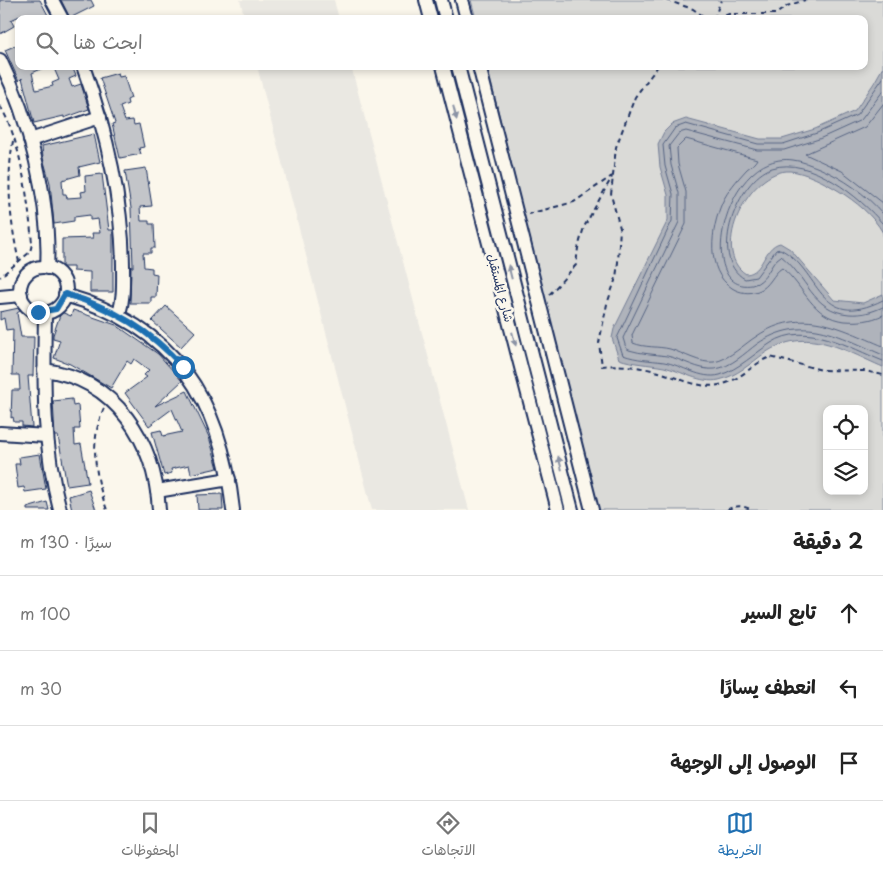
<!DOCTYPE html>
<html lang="ar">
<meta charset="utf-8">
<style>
:root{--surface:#fff;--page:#f6f6f6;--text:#222;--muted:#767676;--line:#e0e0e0;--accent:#1f6fb2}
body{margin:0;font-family:"Playpen Sans","Playpen Sans Arabic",sans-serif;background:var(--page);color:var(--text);direction:rtl}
.controls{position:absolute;right:15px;bottom:15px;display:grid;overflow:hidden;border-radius:10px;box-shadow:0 2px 8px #0003}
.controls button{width:45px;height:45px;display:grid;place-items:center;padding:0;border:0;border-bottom:1px solid var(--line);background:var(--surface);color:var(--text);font:25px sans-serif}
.stop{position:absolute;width:15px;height:15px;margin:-11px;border:4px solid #1f6fb2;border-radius:50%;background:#fff}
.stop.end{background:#1f6fb2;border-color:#fff;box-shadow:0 1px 5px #0008}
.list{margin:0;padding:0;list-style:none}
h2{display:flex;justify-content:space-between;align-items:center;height:65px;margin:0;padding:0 20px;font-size:21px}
h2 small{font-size:16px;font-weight:400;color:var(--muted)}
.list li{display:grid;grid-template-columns:32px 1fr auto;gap:15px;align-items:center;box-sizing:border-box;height:75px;padding:0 20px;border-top:1px solid var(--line)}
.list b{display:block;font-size:19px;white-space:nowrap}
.list em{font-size:16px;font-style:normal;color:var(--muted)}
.icon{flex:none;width:28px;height:28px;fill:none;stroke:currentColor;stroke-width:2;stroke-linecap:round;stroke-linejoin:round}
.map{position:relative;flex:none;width:883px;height:510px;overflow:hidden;direction:ltr}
.search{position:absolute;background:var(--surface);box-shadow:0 2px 8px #0003;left:15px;right:15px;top:15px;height:55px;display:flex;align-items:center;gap:12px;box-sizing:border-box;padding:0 18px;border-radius:10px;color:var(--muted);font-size:19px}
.sheet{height:290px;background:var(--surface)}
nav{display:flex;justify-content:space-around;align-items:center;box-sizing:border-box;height:70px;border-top:1px solid var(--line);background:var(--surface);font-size:14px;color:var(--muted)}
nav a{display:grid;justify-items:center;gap:2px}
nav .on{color:var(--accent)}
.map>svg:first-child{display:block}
.built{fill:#eae8e2}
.green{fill:#dadad7;stroke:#7a849a;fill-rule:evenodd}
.water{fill:#afb3bb;stroke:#747e96}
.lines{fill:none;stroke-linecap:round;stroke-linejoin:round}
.shore{stroke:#566483;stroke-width:1}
.building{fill:#c3c5c9;stroke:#1b2f5e}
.minor-casing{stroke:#1b2f5e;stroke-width:16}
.path{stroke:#1b2f5e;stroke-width:2;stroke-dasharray:5 4;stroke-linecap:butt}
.minor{stroke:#fbf7ec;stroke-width:12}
.oneway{fill:#8b93a5}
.route{stroke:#1f6fb2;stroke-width:6}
.labels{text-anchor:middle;stroke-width:5;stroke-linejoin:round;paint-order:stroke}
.street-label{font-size:12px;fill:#1b2f5e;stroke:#fbf7ec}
</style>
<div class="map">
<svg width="883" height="510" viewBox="0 0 883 510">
<rect width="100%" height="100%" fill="#fbf7ec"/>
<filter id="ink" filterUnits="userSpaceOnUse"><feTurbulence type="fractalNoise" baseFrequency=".02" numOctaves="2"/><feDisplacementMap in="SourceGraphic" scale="10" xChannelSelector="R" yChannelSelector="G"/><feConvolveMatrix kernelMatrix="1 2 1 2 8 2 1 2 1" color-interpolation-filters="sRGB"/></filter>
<g filter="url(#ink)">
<g class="built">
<polygon points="240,0 334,0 339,19 245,19"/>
<polygon points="257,66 351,66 469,510 372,510"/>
</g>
<path class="green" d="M471 0H883V510H597L487 66H864V19H476ZM827 409H864V491H827Z"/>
<path class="water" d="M883 67V233C874 216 855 201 839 191 826 183 805 172 790 171 749 169 709 251 746 274 764 273 763 247 780 243L790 249 834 300 863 303 883 294V367C843 350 807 325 765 353 751 363 737 376 719 380 701 384 681 371 664 367 648 364 634 364 619 359L612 338 614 329 668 220V195L660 167 658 144 664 132 672 124 686 119 760 139H782L815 129 855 111 874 83Z"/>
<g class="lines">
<g class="shore">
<path d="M883 78 857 115 817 133 783 144H758L686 124 675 128 663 145 665 166 673 194 672 221 617 338 623 355C637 360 650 360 664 362 682 365 701 380 720 375 739 369 755 353 771 343 806 320 850 348 883 361"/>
<path d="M883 91 861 120 819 139 784 150H757L686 131 679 133 669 146 671 165 679 193V222L623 338 626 348 629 350C642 354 654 354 667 356 682 359 699 371 715 369 731 367 745 353 757 344 803 313 839 336 883 355"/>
<polyline points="883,104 865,127 805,154 842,171 883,203"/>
<path d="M883 214C866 194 843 178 819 168 811 165 802 161 793 160 724 150 694 294 752 285 768 282 769 263 781 256 807 276 812 311 849 314 862 315 872 312 883 307"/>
<path d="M883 224C860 197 810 156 772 168 738 179 707 258 745 279L756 277 776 250 780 249C821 269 817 333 883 300"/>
<path d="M883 315C870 321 859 322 845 321 812 318 805 287 782 268 773 273 770 287 758 291 749 294 740 293 732 288 705 270 711 229 722 203 728 190 737 180 747 169 751 166 755 163 757 159L686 139 677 148 678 164 686 192V224L632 335 633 343C645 348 658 346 670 349 683 353 701 364 714 362 730 359 744 344 757 336 802 306 840 328 883 346"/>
</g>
</g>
<g class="building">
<polygon points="0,0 40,0 50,19 26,19 24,14 11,20 14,26 0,34"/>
<polygon points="61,0 91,0 94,6 70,18"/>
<polygon points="19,44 19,66 48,66 32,73 36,90 53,86 52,83 59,80 53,66 72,66 76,76 69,79 72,87 81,84 89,109 64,118 64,116 34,123 22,78 19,81 5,50"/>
<polygon points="118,73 119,77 124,76 131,98 127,100 128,104 120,107 125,121 133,120 134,125 139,124 144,147 139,148 141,154 120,158 112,124 115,123 100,78"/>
<polygon points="94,134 100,162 79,167 80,175 62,180 63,194 66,194 67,198 82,197 81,192 86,191 85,176 102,174 109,230 113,230 113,292 90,292 90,272 73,271 73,267 62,267 62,239 93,238 92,233 100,233 98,219 90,220 90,215 74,217 74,221 54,224 50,183 43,158 42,146"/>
<polygon points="146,168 152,206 140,207 141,221 149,221 149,224 154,224 155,248 151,248 151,253 143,253 144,267 152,268 152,273 157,274 156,297 151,297 151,303 130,303 131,267 133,267 131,208 125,171"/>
<polygon points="166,306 195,332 181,347 152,321"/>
<polygon points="19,308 20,311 17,313 21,337 34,337 33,376 28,376 32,427 22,426 22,422 14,422 13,417 11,418 12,390 20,390 19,375 12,375 13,329 6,330 4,318 0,320 0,312"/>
<polygon points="73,310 116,325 158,354 182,381 155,406 187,391 209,437 218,468 191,474 189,465 171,469 172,473 164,475 152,432 161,430 163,436 182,432 172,409 149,426 125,393 147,377 144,375 149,370 134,359 131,364 127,361 111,388 70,364 54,358 60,340 53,338 53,335 61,312 71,316"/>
<polygon points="72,399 73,406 78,405 80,429 74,429 75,445 81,444 88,483 67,486 58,436 55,436 53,401"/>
<polygon points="40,454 46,489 25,492 24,487 18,488 15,464 20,464 19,457"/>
<polygon points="89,490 96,510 72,510 69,496"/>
<polygon points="222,494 223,510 198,510 197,495"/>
<polygon points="47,502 49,510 27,510 27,508"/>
</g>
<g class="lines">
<defs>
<g id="minor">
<polyline points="52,0 62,19"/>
<polyline points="426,0 431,19"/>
<polyline points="441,0 446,19"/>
<polyline points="462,0 467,19"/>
<path d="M0 60C29 118 51 202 47 268"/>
<path d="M83 66C106 130 122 197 123 265 123 282 124 298 119 314"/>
<polyline points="443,66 558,510"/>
<polyline points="458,66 572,510"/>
<polyline points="479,66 592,510"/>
<polyline points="30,140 100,117"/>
<circle cx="43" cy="290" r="23"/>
<path d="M65 295C175 326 221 399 233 510"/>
<polyline points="0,297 21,295"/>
<path d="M45 313C44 383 42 441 60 510"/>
<path d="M44 370C116 379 155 442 159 510"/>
<polyline points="0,433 46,436"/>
<polyline points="157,491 229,479"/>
</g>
</defs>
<use href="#minor" class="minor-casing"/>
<g class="path">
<polyline points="666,0 693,9 707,19"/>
<polyline points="714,19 721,0"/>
<polyline points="717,19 729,14 776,14 787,6 805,0"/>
<path d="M658 66 635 97 616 147 611 195 620 228 618 262 616 278 607 304 599 343 602 366C620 364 642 367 659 372 679 378 699 389 719 385 740 381 752 364 770 357L822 370 865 371 883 375"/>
<path d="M0 106C21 139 29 205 32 244L30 252 0 277"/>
<path d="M13 141C6 181 10 222 19 262"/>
<polyline points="528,214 574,202 612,176"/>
<polyline points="549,295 576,265 578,248 584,227 612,177"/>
<path d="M104 408C89 441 95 477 107 510"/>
<path d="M727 510C735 505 743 505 752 510"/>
</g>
<use href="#minor" class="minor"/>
</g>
<defs><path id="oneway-solid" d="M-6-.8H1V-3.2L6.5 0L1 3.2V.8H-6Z" transform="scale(1.25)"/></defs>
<g class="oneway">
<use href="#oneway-solid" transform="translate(455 113) rotate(76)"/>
<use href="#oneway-solid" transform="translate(510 272) rotate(-104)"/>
<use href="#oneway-solid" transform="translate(514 339) rotate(75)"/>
<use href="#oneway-solid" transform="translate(560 463) rotate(-105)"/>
</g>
</g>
<g class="lines" filter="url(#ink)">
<path class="route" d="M38 312 56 309 65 294C113 308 150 330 183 367"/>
</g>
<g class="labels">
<g class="street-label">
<text transform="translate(500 288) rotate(75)" y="4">شارع المُستقبل</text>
</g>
</g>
</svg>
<div class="controls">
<button><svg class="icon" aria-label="locate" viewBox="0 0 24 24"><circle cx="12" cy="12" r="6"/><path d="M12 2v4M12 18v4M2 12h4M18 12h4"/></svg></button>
<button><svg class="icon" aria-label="layers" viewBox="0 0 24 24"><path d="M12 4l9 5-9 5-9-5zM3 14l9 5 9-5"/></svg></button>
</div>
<div class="stop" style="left:183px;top:367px"></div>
<div class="stop end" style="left:38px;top:312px"></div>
<div class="search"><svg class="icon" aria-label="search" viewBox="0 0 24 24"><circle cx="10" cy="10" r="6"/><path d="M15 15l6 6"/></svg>ابحث هنا</div>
</div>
<section class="sheet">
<h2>2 دقيقة<small>سيرًا · 130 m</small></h2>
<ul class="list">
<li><svg class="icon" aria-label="ahead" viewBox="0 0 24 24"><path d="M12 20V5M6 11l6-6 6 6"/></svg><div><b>تابع السير</b></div><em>100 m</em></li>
<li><svg class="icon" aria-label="left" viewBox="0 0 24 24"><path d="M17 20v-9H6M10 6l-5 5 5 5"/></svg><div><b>انعطف يسارًا</b></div><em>30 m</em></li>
<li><svg class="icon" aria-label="arrive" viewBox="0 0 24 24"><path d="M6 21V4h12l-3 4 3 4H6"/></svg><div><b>الوصول إلى الوجهة</b></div></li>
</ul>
</section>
<nav>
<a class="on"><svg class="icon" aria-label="map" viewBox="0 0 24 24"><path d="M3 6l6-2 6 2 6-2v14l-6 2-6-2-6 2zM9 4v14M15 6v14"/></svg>الخريطة</a>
<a><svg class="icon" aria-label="directions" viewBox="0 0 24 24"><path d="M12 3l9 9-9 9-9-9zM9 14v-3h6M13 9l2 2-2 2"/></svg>الاتجاهات</a>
<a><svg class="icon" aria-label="saved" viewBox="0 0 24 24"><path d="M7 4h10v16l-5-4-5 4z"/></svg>المحفوظات</a>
</nav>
